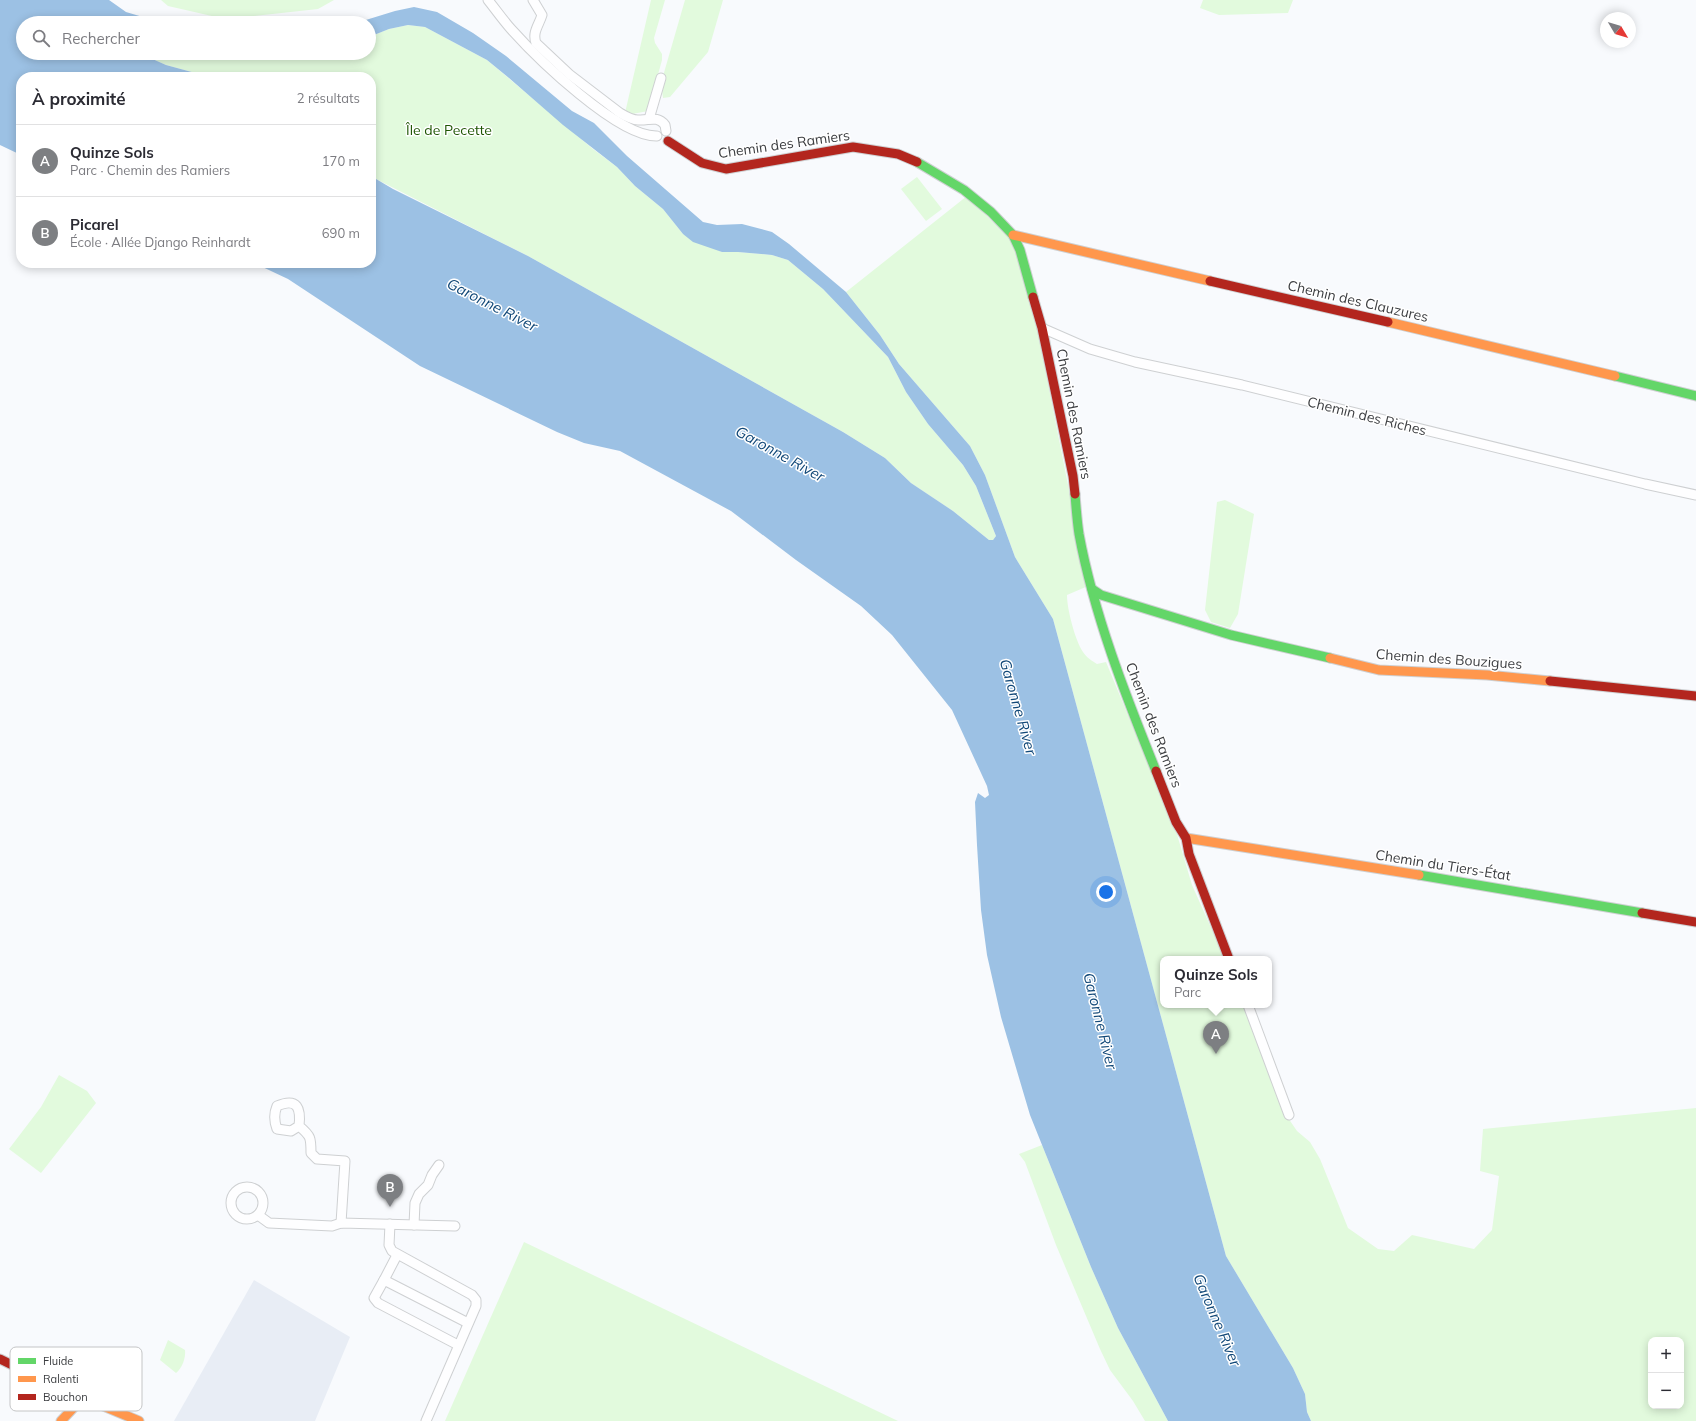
<!DOCTYPE html>
<html lang="fr">
<meta charset="utf-8">
<style>
:root{--surface:#fff;--page:#f2f2f3;--text:#2b2b33;--muted:#7c7c81;--line:#e1e1e2;--accent:#7d7f82}
body{margin:0;font-family:Mulish,sans-serif;background:var(--page);color:var(--text)}
.controls{position:absolute;right:12px;bottom:12px;display:grid;overflow:hidden;border-radius:8px;box-shadow:0 2px 10px #0003}
.controls button{width:36px;height:36px;display:grid;place-items:center;padding:0;border:0;border-bottom:1px solid var(--line);background:var(--surface);color:var(--text);font:20px sans-serif}
.compass{position:absolute;left:1600px;top:12px;width:36px;height:36px;border-radius:50%;background:var(--surface);box-shadow:0 2px 10px #0003;rotate:128deg}
.you{position:absolute;left:1106px;top:892px;width:14px;height:14px;margin:-10px;border:3px solid #fff;border-radius:50%;background:#1a73e8;box-shadow:0 0 0 6px #1a73e833}
.badge{display:grid;place-items:center;width:26px;height:26px;border-radius:50%;background:var(--accent);color:#fff;font-size:13px;font-weight:700}
.pin{position:absolute;translate:-50% -33px;filter:drop-shadow(0 1px 2px #0008)}
.pin::after{content:'';position:absolute;top:21px;width:14px;height:12px;background:inherit;clip-path:polygon(0 0,100% 0,50% 100%)}
.popup{position:absolute;left:1160px;top:956px;width:112px;height:52px;box-sizing:border-box;display:grid;place-content:center;border-radius:8px;background:var(--surface);filter:drop-shadow(0 1px 3px #0005);font-size:13px;white-space:nowrap;color:var(--muted)}
.popup b{font-size:15px;color:var(--text)}
.popup::after{content:'';position:absolute;left:50%;top:100%;margin-left:-8px;border:8px solid transparent;border-top-color:var(--surface)}
.list{margin:0;padding:0;list-style:none}
h2{display:flex;justify-content:space-between;align-items:center;height:52px;margin:0;padding:0 16px;font-size:17px}
h2 small{font-size:13px;font-weight:400;color:var(--muted)}
.list li{display:grid;grid-template-columns:26px 1fr auto;gap:12px;align-items:center;box-sizing:border-box;height:72px;padding:0 16px;border-top:1px solid var(--line)}
.list b{display:block;font-size:15px;white-space:nowrap}
.list p{margin:0;font-size:13px;white-space:nowrap;color:var(--muted)}
.list em{font-size:13px;font-style:normal;color:var(--muted)}
.icon{flex:none;width:22px;height:22px;fill:none;stroke:currentColor;stroke-width:2;stroke-linecap:round;stroke-linejoin:round}
.map{position:relative;flex:none;width:1696px;height:1421px;overflow:hidden}
.search{position:absolute;background:var(--surface);box-shadow:0 2px 10px #0003;left:16px;top:16px;width:360px;height:44px;display:flex;align-items:center;gap:10px;box-sizing:border-box;padding:0 14px;border-radius:22px;color:var(--muted);font-size:15px}
.panel{position:absolute;background:var(--surface);box-shadow:0 2px 10px #0003;left:16px;top:72px;width:360px;height:196px;border-radius:16px}
.map>svg:first-child{display:block}
.built{fill:#e8edf5}
.green{fill:#e2fadd;fill-rule:evenodd}
.water{fill:#9cc1e4}
.lines{fill:none;stroke-linecap:round;stroke-linejoin:round}
.street-casing{stroke:#ced0d2;stroke-width:11}
.fast-casing{stroke:#ced0d2;stroke-width:11}
.slow-casing{stroke:#ced0d2;stroke-width:11}
.jam-casing{stroke:#ced0d2;stroke-width:11}
.street{stroke:#fefeff;stroke-width:9}
.fast{stroke:#63d668;stroke-width:9}
.slow{stroke:#ff974d;stroke-width:9}
.jam{stroke:#b3261e;stroke-width:9}
.labels{text-anchor:middle;stroke-width:3;stroke-linejoin:round;paint-order:stroke}
.park-label{font-size:14px;fill:#1f5603;stroke:#fff}
.street-label{font-size:14px;fill:#3b3d40;stroke:#fff}
.water-label{font-size:15px;font-style:italic;fill:#114878;stroke:#fff}
.key{fill:#fff;stroke:#c4c5c6;stroke-width:1}
.key-label{font-size:11px;fill:#3b3d40}
</style>
<div class="map">
<svg width="1696" height="1421" viewBox="0 0 1696 1421">
<rect width="100%" height="100%" fill="#f8fafd"/>
<polygon class="built" points="254,1280 350,1337 315,1421 174,1421"/>
<g class="green">
<polygon points="161,0 334,0 318,9 225,19 168,6"/>
<polygon points="651,0 665,0 654,38 655,43 662,54 662,60 648,111 627,115 625,113"/>
<polygon points="685,0 723,0 708,52 670,97 663,98 661,83"/>
<polygon points="1203,0 1293,0 1288,13 1219,15 1200,8"/>
<polygon points="408,25 425,27 487,60 593,149 617,167 635,186 663,209 683,234 722,252 738,252 772,255 788,260 823,289 888,357 906,392 928,424 963,465 976,486 996,536 993,540 989,540 953,511 911,483 885,458 843,432 528,256 372,177 371,77 210,77 166,65 139,53 369,53 369,37 389,29"/>
<polygon points="917,177 942,209 926,221 901,189"/>
<path d="M967 196 1009 238 1017 252 1037 328 1088 586 1067 595C1067 609 1075 640 1083 652 1086 657 1092 661 1097 664L1106 662 1176 831 1192 885 1225 959H1163V1005H1244L1284 1112 1297 1131 1310 1142 1320 1159 1348 1228 1378 1249 1394 1251 1412 1235 1474 1249 1492 1230 1499 1176 1480 1171 1483 1129 1696 1108V1421H1311L1307 1412 1305 1394 1293 1368 1226 1256 1053 619 1015 557 985 475 970 446 899 364 880 335 846 292ZM1651 1340H1681V1406H1651Z"/>
<polygon points="1225,500 1254,514 1238,614 1230,628 1211,622 1205,610 1217,502"/>
<polygon points="59,1075 87,1091 96,1103 41,1173 9,1149 41,1107"/>
<polygon points="1042,1145 1091,1267 1118,1328 1168,1421 1145,1421 1133,1401 1110,1370 1100,1349 1056,1245 1025,1162 1019,1154"/>
<polygon points="524,1242 898,1421 445,1421"/>
<path d="M168 1340 185 1350C186 1358 182 1368 176 1373L160 1360Z"/>
</g>
<g class="water">
<polygon points="0,0 109,0 126,12 163,23 23,23 23,53 139,53 166,65 210,77 21,77 21,155 0,145"/>
<polygon points="414,7 437,12 473,33 506,56 572,111 594,123 627,156 703,222 717,225 742,224 772,232 789,244 846,292 880,335 899,364 970,446 985,475 1015,557 1053,619 1226,1256 1293,1368 1305,1394 1307,1412 1311,1421 1168,1421 1118,1328 1091,1267 1030,1115 1001,1017 987,955 981,910 977,845 975,802 978,793 985,798 989,795 987,786 952,710 892,635 861,606 796,560 731,511 620,451 584,443 557,432 420,366 288,279 254,263 371,263 371,176 393,189 528,256 843,432 885,458 911,483 953,511 989,540 993,540 996,536 976,486 963,465 928,424 906,392 888,357 823,289 788,260 772,255 738,252 722,252 693,242 683,234 663,209 635,186 617,167 563,125 509,78 487,60 425,27 408,25 389,29 369,37 369,23 356,23 395,11"/>
</g>
<g class="lines">
<defs>
<g id="street">
<path d="M488 0C496 10 503 20 511 29 537 58 618 137 657 136"/>
<path d="M533 0 542 15C539 25 532 32 536 43L569 74 620 113C625 116 632 120 638 120 649 121 657 115 665 125L666 131"/>
<polyline points="649,119 661,78"/>
<polyline points="1042,328 1090,349 1135,362 1242,385 1645,484 1696,495"/>
<polyline points="1248,1005 1289,1115"/>
<path d="M299 1126C301 1109 298 1097 277 1106 274 1113 274 1121 277 1129L291 1131 299 1126C311 1136 311 1138 311 1153L317 1159 345 1161 341 1223"/>
<circle cx="247" cy="1203" r="16"/>
<polyline points="258,1215 269,1223 332,1226 341,1223 455,1226"/>
<polyline points="390,1224 389,1245 392,1251 472,1295 476,1300 476,1306 426,1421"/>
<polyline points="414,1225 415,1203 419,1194 428,1185 432,1175 439,1165"/>
<polyline points="384,1280 397,1255"/>
<polyline points="458,1345 378,1303 374,1298 384,1280 468,1323"/>
</g>
<g id="fast">
<polyline points="917,162 964,190 991,212 1013,235 1020,250 1033,297"/>
<polyline points="1615,376 1696,396"/>
<path d="M1075 494C1076 507 1077 521 1079 534 1094 615 1125 694 1156 771"/>
<polyline points="1092,589 1101,595 1231,635 1330,658"/>
<polyline points="1419,875 1642,913"/>
</g>
<g id="slow">
<polyline points="1013,235 1210,281"/>
<polyline points="1388,322 1615,376"/>
<polyline points="1330,658 1379,670 1487,675 1550,681"/>
<polyline points="1186,838 1419,875"/>
<polyline points="61,1421 77,1404 89,1400 139,1421"/>
</g>
<g id="jam">
<polyline points="668,141 702,163 726,169 853,147 898,154 917,162"/>
<polyline points="1210,281 1388,322"/>
<polyline points="1033,297 1042,328 1073,476 1075,494"/>
<polyline points="1550,681 1696,696"/>
<polyline points="1156,771 1176,822 1186,838 1189,854 1229,959"/>
<polyline points="1642,913 1696,922"/>
<polyline points="0,1359 59,1388 66,1393 74,1406"/>
</g>
</defs>
<use href="#street" class="street-casing"/>
<use href="#fast" class="fast-casing"/>
<use href="#slow" class="slow-casing"/>
<use href="#jam" class="jam-casing"/>
<use href="#street" class="street"/>
<use href="#fast" class="fast"/>
<use href="#slow" class="slow"/>
<use href="#jam" class="jam"/>
</g>
<g class="labels">
<g class="park-label">
<text x="449" y="135">Île de Pecette</text>
</g>
<g class="street-label">
<text transform="translate(784 144) rotate(-8)" y="5">Chemin des Ramiers</text>
<text transform="translate(1358 301) rotate(13)" y="5">Chemin des Clauzures</text>
<text transform="translate(1074 414) rotate(79)" y="5">Chemin des Ramiers</text>
<text transform="translate(1367 416) rotate(14)" y="5">Chemin des Riches</text>
<text transform="translate(1449 659) rotate(4)" y="5">Chemin des Bouzigues</text>
<text transform="translate(1154 725) rotate(69)" y="5">Chemin des Ramiers</text>
<text transform="translate(1443 865) rotate(9)" y="5">Chemin du Tiers-État</text>
</g>
<g class="water-label">
<text transform="translate(492 305) rotate(27)" y="5">Garonne River</text>
<text transform="translate(780 454) rotate(29)" y="5">Garonne River</text>
<text transform="translate(1018 707) rotate(74)" y="5">Garonne River</text>
<text transform="translate(1100 1021) rotate(76)" y="5">Garonne River</text>
<text transform="translate(1217 1320) rotate(67)" y="5">Garonne River</text>
</g>
</g>
<rect x="10" y="1347" width="132" height="64" rx="6" class="key"/>
<rect x="18" y="1358" width="18" height="6" fill="#63d668"/>
<rect x="18" y="1376" width="18" height="6" fill="#ff974d"/>
<rect x="18" y="1394" width="18" height="6" fill="#b3261e"/>
<g class="key-label">
<text x="43" y="1365">Fluide</text>
<text x="43" y="1383">Ralenti</text>
<text x="43" y="1401">Bouchon</text>
</g>
</svg>
<div class="controls">
<button>+</button>
<button>−</button>
</div>
<svg class="compass" viewBox="-18 -18 36 36"><path d="M0-13l5 13h-10z" fill="#e53935"/><path d="M0 13l5-13h-10z" fill="#7c7c81"/></svg>
<div class="you"></div>
<div class="pin badge" style="left:1216px;top:1054px">A</div>
<div class="popup"><b>Quinze Sols</b>Parc</div>
<div class="pin badge" style="left:390px;top:1207px">B</div>
<div class="search"><svg class="icon" aria-label="search" viewBox="0 0 24 24"><circle cx="10" cy="10" r="6"/><path d="M15 15l6 6"/></svg>Rechercher</div>
<section class="panel">
<h2>À proximité<small>2 résultats</small></h2>
<ul class="list">
<li><span class="badge">A</span><div><b>Quinze Sols</b><p>Parc · Chemin des Ramiers</p></div><em>170 m</em></li>
<li><span class="badge">B</span><div><b>Picarel</b><p>École · Allée Django Reinhardt</p></div><em>690 m</em></li>
</ul>
</section>
</div>
